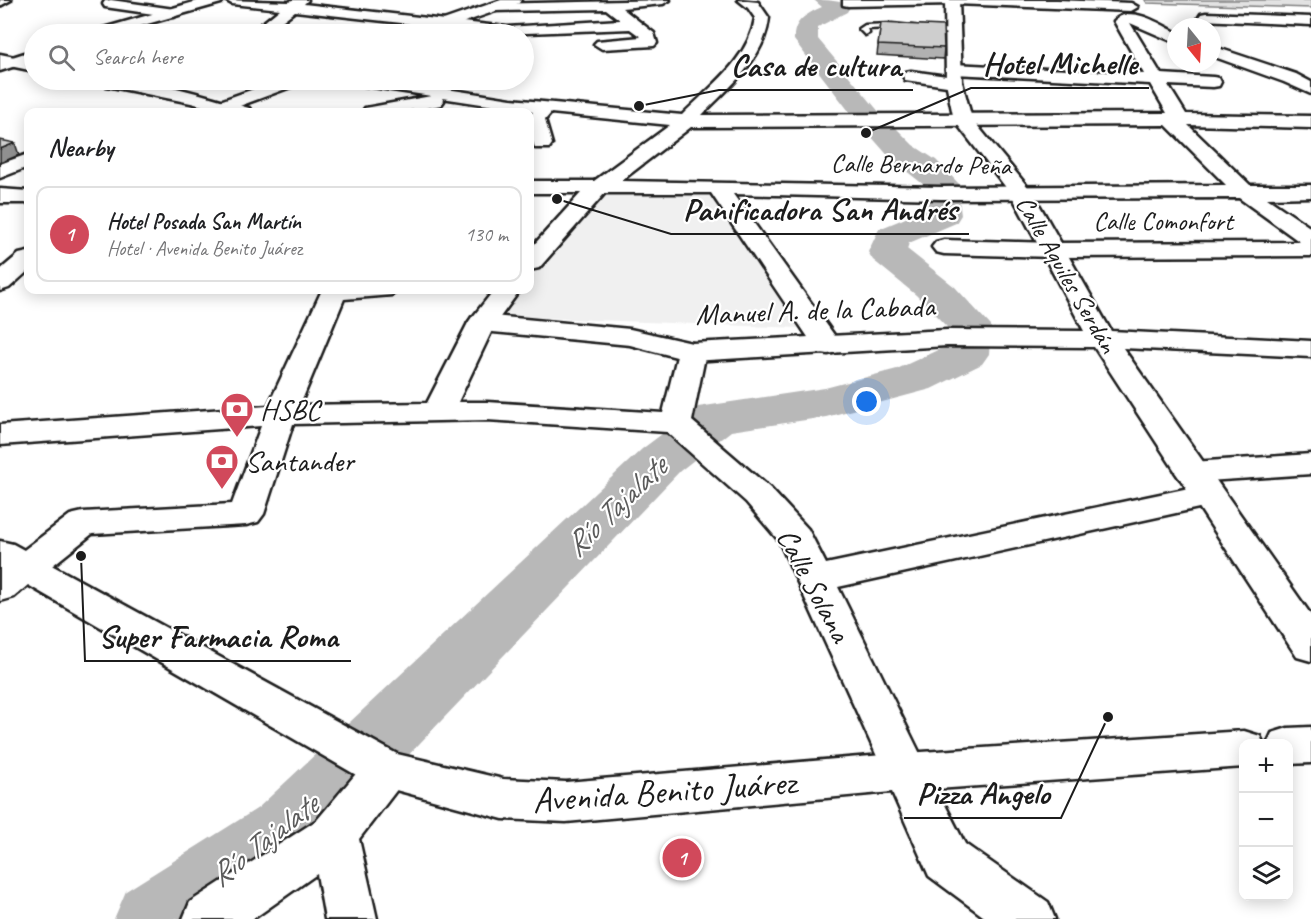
<!DOCTYPE html>
<meta charset="utf-8">
<style>
:root{--surface:#fff;--page:#f6f6f6;--text:#202124;--muted:#757577;--line:#e0e0e0;--accent:#d1495b}
body{margin:0;font-family:Caveat,sans-serif;background:var(--page);color:var(--text)}
.controls{position:absolute;right:18px;bottom:18px;display:grid;overflow:hidden;border-radius:12px;box-shadow:0 3px 15px #0003}
.controls button{width:54px;height:54px;display:grid;place-items:center;padding:0;border:0;border-bottom:2px solid var(--line);background:var(--surface);color:var(--text);font:30px sans-serif}
.compass{position:absolute;left:1167px;top:18px;width:54px;height:54px;border-radius:50%;background:var(--surface);box-shadow:0 3px 15px #0003;rotate:162deg}
.you{position:absolute;left:867px;top:402px;width:21px;height:21px;margin:-15px;border:4px solid #fff;border-radius:50%;background:#1a73e8;box-shadow:0 0 0 9px #1a73e833}
.badge{display:grid;place-items:center;width:39px;height:39px;border-radius:50%;background:var(--accent);color:#fff;font-size:20px;font-weight:700}
.pin{position:absolute;translate:-50% -50%;border:3px solid #fff;box-shadow:0 2px 6px #0006}
.list{margin:0;padding:0;list-style:none}
h2{display:flex;justify-content:space-between;align-items:center;height:78px;margin:0;padding:0 24px;font-size:26px}
h2 small{font-size:20px;font-weight:400;color:var(--muted)}
.list li{display:grid;grid-template-columns:39px 1fr auto;gap:18px;align-items:center;box-sizing:border-box;height:96px;margin:0 12px 12px;padding:0 12px;border:2px solid var(--line);border-radius:12px}
.list b{display:block;font-size:22px;white-space:nowrap}
.list p{margin:0;font-size:20px;white-space:nowrap;color:var(--muted)}
.list em{font-size:20px;font-style:normal;color:var(--muted)}
.icon{flex:none;width:33px;height:33px;fill:none;stroke:currentColor;stroke-width:2;stroke-linecap:round;stroke-linejoin:round}
.map{position:relative;flex:none;width:1311px;height:919px;overflow:hidden}
.search{position:absolute;background:var(--surface);box-shadow:0 3px 15px #0003;left:24px;top:24px;width:510px;height:66px;display:flex;align-items:center;gap:15px;box-sizing:border-box;padding:0 21px;border-radius:33px;color:var(--muted);font-size:22px}
.panel{position:absolute;background:var(--surface);box-shadow:0 3px 15px #0003;left:24px;top:108px;width:510px;height:186px;border-radius:12px}
.map>svg:first-child{display:block}
.built{fill:#f0f0f0}
.green{fill:#e2e2e2;stroke:#7f7f7f;stroke-width:1.5}
.lines{fill:none;stroke-linecap:round;stroke-linejoin:round}
.river{fill:#b8b8b8;fill-rule:evenodd}
.service-casing{stroke:#1c1c1c;stroke-width:5}
.minor-casing{stroke:#1c1c1c;stroke-width:5}
.tertiary-casing{stroke:#1c1c1c;stroke-width:5}
.secondary-casing{stroke:#1c1c1c;stroke-width:5}
.service{fill:#fff;fill-rule:evenodd}
.minor{fill:#fff;fill-rule:evenodd}
.tertiary{fill:#fff;fill-rule:evenodd}
.secondary{fill:#fff;fill-rule:evenodd}
.wall{fill:#b1b1b1;stroke:#1c1c1c;stroke-width:1.5}
.shaded-wall{fill:#909090;stroke:#1c1c1c;stroke-width:1.5}
.building{fill:#cecece;stroke:#1c1c1c;stroke-width:1.5}
.labels{text-anchor:middle;stroke-width:4.5;stroke-linejoin:round;paint-order:stroke}
.far-street-label{font-size:26px;fill:#1c1c1c;stroke:#fff}
.street-label{font-size:30px;fill:#1c1c1c;stroke:#fff}
.poi-label{font-size:30px;fill:#1c1c1c;stroke:#fff;text-anchor:start}
.water-label{font-size:32px;font-style:italic;fill:#5a5a5a;stroke:#fff}
.near-street-label{font-size:36px;fill:#1c1c1c;stroke:#fff}
.leader{fill:none;stroke:#1c1c1c;stroke-width:2}
.callout-dot{fill:#1c1c1c;stroke:#fff;stroke-width:2}
.callout-label{font-size:32px;text-anchor:middle;font-weight:bold;fill:#1c1c1c;stroke:#fff;stroke-width:4.5;stroke-linejoin:round;paint-order:stroke}
</style>
<div class="map">
<svg width="1311" height="919" viewBox="0 0 1311 919">
<rect width="100%" height="100%" fill="#fff"/>
<filter id="ink" filterUnits="userSpaceOnUse"><feTurbulence type="fractalNoise" baseFrequency=".0167" numOctaves="2"/><feDisplacementMap in="SourceGraphic" scale="12" xChannelSelector="R" yChannelSelector="G"/><feConvolveMatrix kernelMatrix="1 2 1 2 8 2 1 2 1" color-interpolation-filters="sRGB"/></filter>
<g filter="url(#ink)">
<polygon class="built" points="607,192 713,193 798,328 495,316 519,290 530,290 530,278"/>
<polygon class="green" points="1145,0 1311,0 1311,8 1147,3"/>
<g class="lines">
<path class="river" d="M814 0C826 0 842 0 850 7L847 12 818 27V39L875 107 880 113 877 117 888 120 913 145 936 160 959 184 951 192 959 200 961 215 956 223 909 243 907 249 955 287 991 326 989 354 982 364 931 389 826 417 731 431 680 471 312 856 227 919H114L126 891 258 808 642 449 698 407 825 388 897 369 944 347 947 327 916 295 873 260 868 252 879 229 925 210V200L933 192 891 159 862 126 865 122 855 119 794 40C793 21 806 14 822 7Z"/>
<defs>
<polygon id="service" points="892,24 952,30 956,32 952,34 892,28 867,29 869,33 865,35 859,29 865,25"/>
<g id="minor">
<polygon points="0,0 11,0 0,6"/>
<polygon points="111,0 174,9 181,13 174,17 105,7 103,4 105,1"/>
<polygon points="225,0 289,2 292,0 308,0 304,4 507,27 620,20 606,9 494,11 489,10 487,7 489,4 670,0 663,4 622,8 654,33 657,43 654,46 602,49 594,44 597,41 641,37 630,29 499,34 295,11 265,34 249,34 280,9 232,4"/>
<path d="M738 0 758 2 769 18C765 59 729 87 702 115L1167 113 1150 84 954 74 946 69 954 64 1144 74 1114 21C1131 4 1159 24 1176 32V43L1130 23 1161 74 1213 77 1219 78 1221 82 1219 86 1213 87 1168 85 1186 114 1311 116V128L1188 125 1250 185H1311V197L1267 198 1311 228V256L1054 257 944 254 936 252 932 247 936 242 944 240 1054 243 1300 242 1239 198 941 199 733 194 842 346 838 352 828 354 818 352 711 193H605L539 268 530 270V249L581 193H530V181H594L670 125 551 113 545 120 552 144 549 148H535L530 132V116L533 112 442 98 444 101 441 105C415 111 389 112 362 112L365 108 371 107 431 96 360 85 352 80H389L511 99 682 115C710 87 749 59 755 18L748 8ZM1166 125 1226 185 941 187 621 181 691 127Z"/>
<polygon points="843,0 1057,0 1131,3 1138,7 1131,11 955,4 848,6 843,5"/>
<polygon points="1206,13 1311,17 1311,25 1201,20 1199,17 1201,14"/>
<polygon points="1212,46 1296,74 1311,82 1311,94 1284,82 1212,56"/>
<polygon points="0,54 34,61 34,71 0,64"/>
<polygon points="911,71 954,77 960,78 962,82 960,86 954,87 905,80 903,76 905,72"/>
<path d="M94 80C142 74 202 95 249 108L252 112H225L191 103 102 85Z"/>
<polygon points="28,154 28,167 0,178 0,164"/>
<polygon points="0,189 28,191 28,203 0,203"/>
<polygon points="28,252 28,271 9,288 0,291 0,270 19,254"/>
<polygon points="322,290 396,290 392,295 344,299 300,405 427,403 468,323 494,290 520,290 495,324 458,402 487,402 663,413 678,352 682,346 692,343 702,346 706,352 692,421 770,488 808,529 826,564 1208,484 1220,488 1225,495 1220,502 1208,506 838,587 929,772 922,785 906,791 890,785 779,541 746,502 667,432 487,420 293,424 264,514 258,522 246,525 92,534 38,577 25,581 12,577 6,568 12,559 70,515 83,512 232,504 261,426 0,445 0,425 268,406"/>
<polygon points="1311,454 1311,474 1192,482 1180,479 1175,472 1180,465 1192,462"/>
<polygon points="386,751 402,757 409,770 402,783 359,839 377,919 325,919 317,874 253,919 183,919 190,902 317,820 370,757"/>
</g>
<g id="tertiary">
<polygon points="201,0 223,0 221,3 112,34 91,34 93,31"/>
<polygon points="945,0 959,0 962,82 972,119 1032,192 1111,331 1311,341 1311,357 1123,348 1311,615 1311,661 1297,657 1094,347 947,346 692,361 630,345 482,331 472,329 468,323 472,317 482,315 630,329 692,343 947,330 1084,331 1011,194 954,120 946,82"/>
<polygon points="34,50 34,60 0,71 0,61"/>
<polygon points="0,541 13,544 397,754 503,779 566,782 906,753 1244,731 1260,736 1264,744 1244,744 1244,767 937,789 965,844 1048,902 1055,919 987,919 929,876 892,792 566,822 503,819 370,783 28,585 14,597 0,601"/>
<polygon points="1311,727 1311,763 1288,764 1288,744 1267,744 1272,733 1288,728"/>
</g>
<g id="secondary">
<polygon points="501,0 521,0 519,3 430,34 410,34 412,31"/>
<polygon points="279,80 301,80 299,84 229,110 217,110 214,106 217,102"/>
</g>
</defs>
<use href="#service" class="service-casing"/>
<use href="#minor" class="minor-casing"/>
<use href="#tertiary" class="tertiary-casing"/>
<use href="#secondary" class="secondary-casing"/>
<use href="#service" class="service"/>
<use href="#minor" class="minor"/>
<use href="#tertiary" class="tertiary"/>
<use href="#secondary" class="secondary"/>
</g>
<polygon class="wall" points="881,23 944,48 943,59 877,55"/>
<polygon class="shaded-wall" points="15,143 19,155 0,163 0,149"/>
<g class="building">
<polygon points="881,23 943,26 944,48 878,45"/>
<polygon points="0,140 15,143 0,149"/>
</g>
</g>
<defs>
<symbol id="bank-pin" viewBox="-11 -11 22 30"><path d="M0 17L-7.5 6A9.5 9.5 0 1 1 7.5 6Z" fill="#d1495b" stroke="#fff"/><path d="M-6-4H6V4H-6ZM0-2.3a2.3 2.3 0 1 0 0 4.6a2.3 2.3 0 1 0 0-4.6Z" fill="#fff"/></symbol>
</defs>
<g fill-rule="evenodd">
<use href="#bank-pin" x="218" y="390" width="38" height="52"/>
<use href="#bank-pin" x="203" y="442" width="38" height="52"/>
</g>
<g class="labels">
<g class="far-street-label">
<text transform="translate(921 164) rotate(1)" y="9">Calle Bernardo Peña</text>
<text x="1163" y="230">Calle Comonfort</text>
<text transform="translate(1067 274) rotate(60)" y="9">Calle Aquiles Serdán</text>
</g>
<g class="street-label">
<text transform="translate(815 310) rotate(-2)" y="10">Manuel A. de la Cabada</text>
<text transform="translate(814 585) rotate(62)" y="10">Calle Solana</text>
</g>
<g class="poi-label">
<text x="260" y="419">HSBC</text>
<text x="245" y="471">Santander</text>
</g>
<g class="water-label">
<text transform="translate(615 506) rotate(-44)" y="11">Río Tajalate</text>
<text transform="translate(263 840) rotate(-38)" y="11">Río Tajalate</text>
</g>
<g class="near-street-label">
<text transform="translate(664 790) rotate(-4)" y="13">Avenida Benito Juárez</text>
</g>
</g>
<path class="leader" d="M866 133L971 88H1149M639 106L719 90H913M557 199L671 234H969M81 556L85 661H351M1108 717L1061 818H904"/>
<g class="callout-dot">
<circle cx="866" cy="133" r="6"/>
<circle cx="639" cy="106" r="6"/>
<circle cx="557" cy="199" r="6"/>
<circle cx="81" cy="556" r="6"/>
<circle cx="1108" cy="717" r="6"/>
</g>
<g class="callout-label">
<text x="1060" y="74">Hotel Michelle</text>
<text x="816" y="76">Casa de cultura</text>
<text x="820" y="220">Panificadora San Andrés</text>
<text x="218" y="647">Super Farmacia Roma</text>
<text x="983" y="804">Pizza Angelo</text>
</g>
</svg>
<div class="controls">
<button>+</button>
<button>−</button>
<button><svg class="icon" aria-label="layers" viewBox="0 0 24 24"><path d="M12 4l9 5-9 5-9-5zM3 14l9 5 9-5"/></svg></button>
</div>
<svg class="compass" viewBox="-18 -18 36 36"><path d="M0-13l5 13h-10z" fill="#e53935"/><path d="M0 13l5-13h-10z" fill="#757577"/></svg>
<div class="you"></div>
<div class="pin badge" style="left:682px;top:858px">1</div>
<div class="search"><svg class="icon" aria-label="search" viewBox="0 0 24 24"><circle cx="10" cy="10" r="6"/><path d="M15 15l6 6"/></svg>Search here</div>
<section class="panel">
<h2>Nearby<small></small></h2>
<ul class="list">
<li><span class="badge">1</span><div><b>Hotel Posada San Martín</b><p>Hotel · Avenida Benito Juárez</p></div><em>130 m</em></li>
</ul>
</section>
</div>
